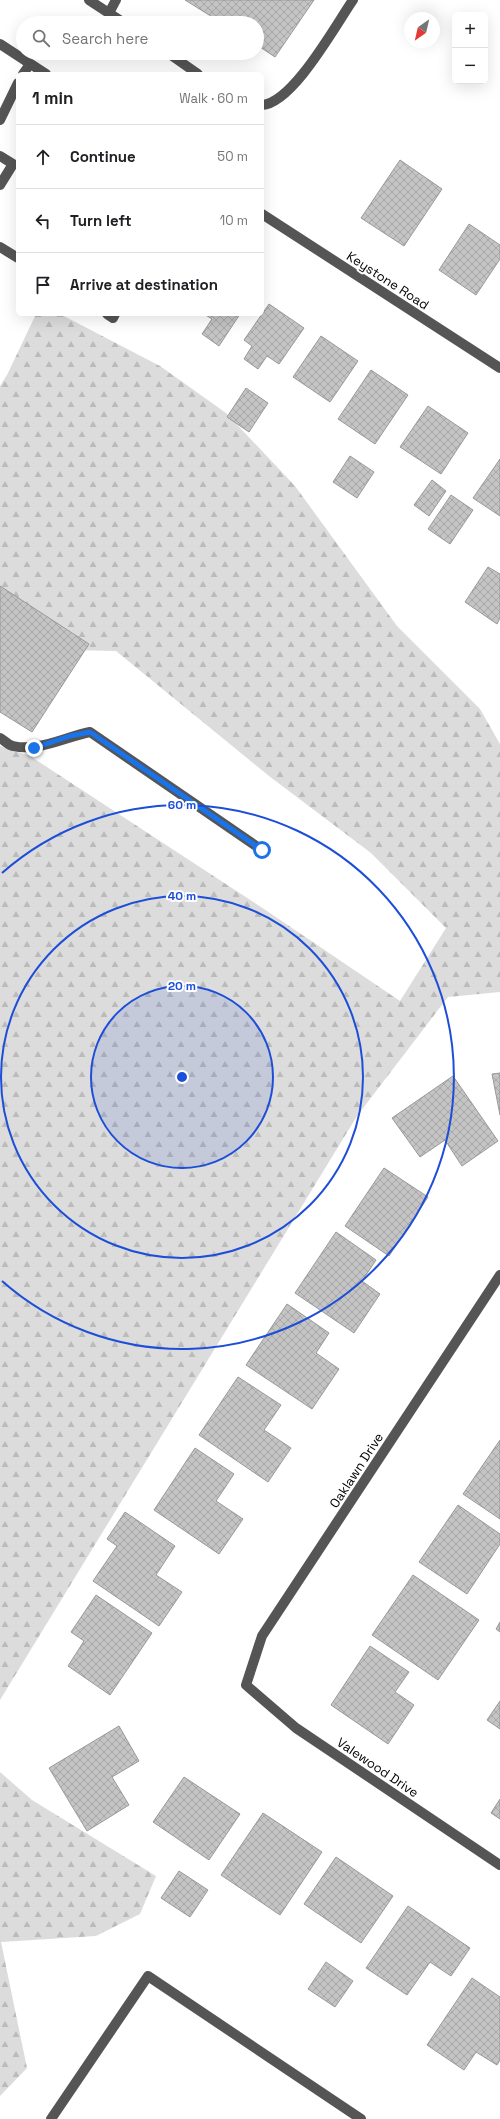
<!DOCTYPE html>
<meta charset="utf-8">
<style>
:root{--surface:#fff;--page:#f6f6f6;--text:#202124;--muted:#757577;--line:#e0e0e0}
body{margin:0;font-family:"Space Grotesk",sans-serif;background:var(--page);color:var(--text)}
.controls{position:absolute;right:12px;top:12px;display:grid;overflow:hidden;border-radius:6px;box-shadow:0 4px 16px #0002}
.controls button{width:36px;height:36px;display:grid;place-items:center;padding:0;border:0;border-bottom:1px solid var(--line);background:var(--surface);color:var(--text);font:20px sans-serif}
.compass{position:absolute;left:404px;top:12px;width:36px;height:36px;border-radius:50%;background:var(--surface);box-shadow:0 4px 16px #0002;rotate:214deg}
.stop{position:absolute;width:12px;height:12px;margin:-9px;border:3px solid #1a73e8;border-radius:50%;background:#fff}
.stop.end{background:#1a73e8;border-color:#fff;box-shadow:0 1px 4px #0008}
.list{margin:0;padding:0;list-style:none}
h2{display:flex;justify-content:space-between;align-items:center;height:52px;margin:0;padding:0 16px;font-size:17px}
h2 small{font-size:13px;font-weight:400;color:var(--muted)}
.list li{display:grid;grid-template-columns:26px 1fr auto;gap:12px;align-items:center;box-sizing:border-box;height:64px;padding:0 16px;border-top:1px solid var(--line)}
.list b{display:block;font-size:15px;white-space:nowrap}
.list em{font-size:13px;font-style:normal;color:var(--muted)}
.icon{flex:none;width:22px;height:22px;fill:none;stroke:currentColor;stroke-width:2;stroke-linecap:round;stroke-linejoin:round}
.map{position:relative;flex:none;width:500px;height:2119px;overflow:hidden}
.search{position:absolute;background:var(--surface);box-shadow:0 4px 16px #0002;left:16px;top:16px;width:248px;height:44px;display:flex;align-items:center;gap:10px;box-sizing:border-box;padding:0 14px;border-radius:22px;color:var(--muted);font-size:15px}
.panel{position:absolute;background:var(--surface);box-shadow:0 4px 16px #0002;left:16px;top:72px;width:248px;height:244px;border-radius:6px}
.map>svg:first-child{display:block}
.forest{fill:url(#forest-firs)}
.building{fill:url(#building-cross-hatch);stroke:#999}
.lines{fill:none;stroke-linecap:round;stroke-linejoin:round}
.minor{stroke:#555;stroke-width:10}
.route{stroke:#1a73e8;stroke-width:5}
.ring{fill:none;stroke:#1d4ed8;stroke-width:2}
.labels{text-anchor:middle;stroke-width:4;stroke-linejoin:round;paint-order:stroke}
.street-label{font-size:13px;fill:#000;stroke:#fff}
.centre{fill:#1d4ed8;stroke:#fff;stroke-width:2}
.ring-label{font-size:12px;text-anchor:middle;font-weight:bold;fill:#1d4ed8;stroke:#fff;stroke-width:4;stroke-linejoin:round;paint-order:stroke}
</style>
<div class="map">
<svg width="500" height="2119" viewBox="0 0 500 2119">
<defs>
<pattern id="forest-firs" width="22" height="20" patternUnits="userSpaceOnUse"><rect width="22" height="20" fill="#dcdcdc"/><path d="M5 1l3.5 6h-7zM16 11l3.5 6h-7z" fill="#bbb"/></pattern>
<pattern id="building-cross-hatch" width="8" height="8" patternUnits="userSpaceOnUse"><rect width="8" height="8" fill="#c4c4c4"/><path d="M0 0l8 8M0 8l8-8" fill="none" stroke="#a7a7a7"/></pattern>
</defs>
<rect width="100%" height="100%" fill="#fff"/>
<g class="forest">
<polygon points="36,314 60,314 160,366 226,413 295,486 397,626 480,709 500,744 500,992 448,997 357,1116 0,1700 0,746 30,756 261,907 400,1001 446,928 371,853 269,776 116,651 22,649 0,621 0,386 7,375"/>
<polygon points="0,1772 32,1800 156,1876 140,1914 96,1936 1,1942 27,2068 0,2096"/>
</g>
<g class="building">
<polygon points="185,0 314,0 275,57 257,45 257,23 222,23"/>
<polygon points="400,160 442,189 404,246 361,218"/>
<polygon points="469,224 500,245 500,259 476,295 439,270"/>
<polygon points="269,304 304,328 279,364 267,356 258,369 244,359 252,346 244,340"/>
<polygon points="204,314 240,314 219,346 202,334 212,319"/>
<polygon points="321,336 358,361 330,402 293,377"/>
<polygon points="371,370 408,395 375,444 338,419"/>
<polygon points="246,388 268,403 249,432 227,417"/>
<polygon points="428,406 468,433 441,474 400,447"/>
<polygon points="350,456 374,472 357,498 333,482"/>
<polygon points="500,459 500,516 473,498"/>
<polygon points="432,480 446,491 429,516 414,505"/>
<polygon points="451,495 473,510 450,544 428,529"/>
<polygon points="488,567 500,574 500,618 497,624 465,602"/>
<polygon points="0,586 89,644 32,732 0,712"/>
<polygon points="500,1073 500,1115 492,1074"/>
<polygon points="453,1076 498,1141 462,1166 445,1140 420,1157 392,1118"/>
<polygon points="384,1168 428,1197 389,1256 345,1226"/>
<polygon points="336,1232 376,1260 362,1281 380,1294 354,1333 295,1293"/>
<polygon points="287,1304 329,1333 316,1353 339,1369 312,1409 246,1365"/>
<polygon points="238,1377 281,1405 264,1430 291,1448 268,1482 199,1435"/>
<polygon points="500,1440 500,1519 463,1494"/>
<polygon points="195,1448 234,1474 216,1501 243,1519 219,1554 154,1510"/>
<polygon points="458,1505 500,1534 500,1544 467,1594 419,1562"/>
<polygon points="125,1512 175,1546 156,1575 182,1592 159,1626 93,1581 117,1546 107,1539"/>
<polygon points="413,1575 479,1620 438,1680 372,1635"/>
<polygon points="96,1595 152,1633 110,1695 68,1666 84,1641 71,1632"/>
<polygon points="500,1622 500,1632 496,1629"/>
<polygon points="370,1646 409,1672 395,1692 414,1705 388,1744 331,1705"/>
<polygon points="500,1701 500,1729 487,1720"/>
<polygon points="119,1726 139,1761 112,1777 129,1805 87,1831 49,1768"/>
<polygon points="184,1777 240,1814 209,1860 153,1822"/>
<polygon points="500,1799 500,1819 491,1813"/>
<polygon points="263,1813 322,1852 280,1915 221,1875"/>
<polygon points="336,1857 393,1896 361,1943 304,1904"/>
<polygon points="179,1871 208,1890 190,1917 161,1898"/>
<polygon points="408,1906 470,1948 451,1976 430,1962 407,1995 366,1968"/>
<polygon points="326,1962 353,1981 335,2007 308,1989"/>
<polygon points="472,1978 500,1997 500,2060 497,2065 476,2052 464,2070 427,2045"/>
</g>
<g class="lines">
<g class="minor">
<polyline points="89,0 124,23"/>
<polyline points="109,13 116,0"/>
<polyline points="0,44 46,74"/>
<polyline points="168,53 198,74"/>
<polyline points="23,74 30,64"/>
<path d="M262 105C293 103 335 26 353 0"/>
<polyline points="0,120 18,83"/>
<polyline points="0,156 13,164 0,185"/>
<polyline points="262,214 500,368"/>
<polyline points="0,247 18,258"/>
<polyline points="107,314 113,318 115,314"/>
<path d="M0 738C4 740 8 745 13 746 38 752 65 737 90 732L262 850"/>
<polyline points="500,1275 262,1636 246,1685 296,1728 500,1865"/>
<polyline points="51,2119 148,1976 361,2119"/>
</g>
</g>
<g class="lines">
<polyline class="route" points="34,748 70,736 90,732 262,850"/>
</g>
<circle cx="182" cy="1077" r="91" fill="#1d4ed8" fill-opacity=".12"/>
<g class="ring">
<circle cx="182" cy="1077" r="91"/>
<circle cx="182" cy="1077" r="181"/>
<path d="M2 873A272 272 0 1 1 2 1281"/>
</g>
<g class="labels">
<g class="street-label">
<text transform="translate(388 280) rotate(33)" y="5">Keystone Road</text>
<text transform="translate(356 1470) rotate(-57)" y="5">Oaklawn Drive</text>
<text transform="translate(378 1767) rotate(34)" y="5">Valewood Drive</text>
</g>
</g>
<circle cx="182" cy="1077" r="6" class="centre"/>
<g class="ring-label">
<text x="182" y="809">60 m</text>
<text x="182" y="900">40 m</text>
<text x="182" y="990">20 m</text>
</g>
</svg>
<div class="controls">
<button>+</button>
<button>−</button>
</div>
<svg class="compass" viewBox="-18 -18 36 36"><path d="M0-13l5 13h-10z" fill="#e53935"/><path d="M0 13l5-13h-10z" fill="#757577"/></svg>
<div class="stop" style="left:262px;top:850px"></div>
<div class="stop end" style="left:34px;top:748px"></div>
<div class="search"><svg class="icon" aria-label="search" viewBox="0 0 24 24"><circle cx="10" cy="10" r="6"/><path d="M15 15l6 6"/></svg>Search here</div>
<section class="panel">
<h2>1 min<small>Walk · 60 m</small></h2>
<ul class="list">
<li><svg class="icon" aria-label="ahead" viewBox="0 0 24 24"><path d="M12 20V5M6 11l6-6 6 6"/></svg><div><b>Continue</b></div><em>50 m</em></li>
<li><svg class="icon" aria-label="left" viewBox="0 0 24 24"><path d="M17 20v-9H6M10 6l-5 5 5 5"/></svg><div><b>Turn left</b></div><em>10 m</em></li>
<li><svg class="icon" aria-label="arrive" viewBox="0 0 24 24"><path d="M6 21V4h12l-3 4 3 4H6"/></svg><div><b>Arrive at destination</b></div></li>
</ul>
</section>
</div>
